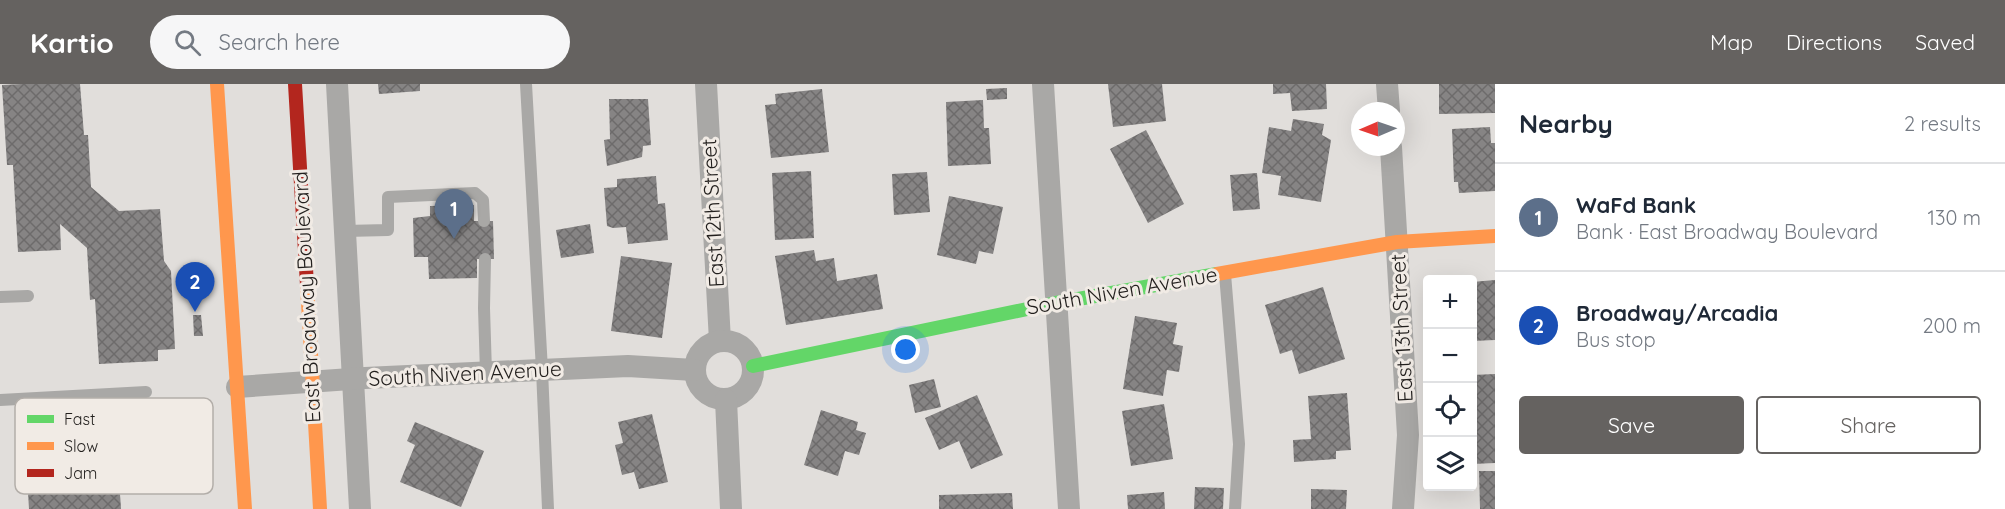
<!DOCTYPE html>
<meta charset="utf-8">
<style>
:root{--surface:#fff;--page:#f6f6f7;--text:#1f2937;--muted:#747a83;--line:#e0e1e3;--accent:#656260}
body{margin:0;font-family:Quicksand,sans-serif;background:var(--page);color:var(--text)}
.controls{position:absolute;right:18px;bottom:18px;display:grid;overflow:hidden;border-radius:6px;box-shadow:0 6px 24px #0002}
.controls button{width:54px;height:54px;display:grid;place-items:center;padding:0;border:0;border-bottom:2px solid var(--line);background:var(--surface);color:var(--text);font:30px sans-serif}
.compass{position:absolute;left:1351px;top:18px;width:54px;height:54px;border-radius:50%;background:var(--surface);box-shadow:0 6px 24px #0002;rotate:268deg}
.you{position:absolute;left:906px;top:266px;width:21px;height:21px;margin:-15px;border:4px solid #fff;border-radius:50%;background:#1a73e8;box-shadow:0 0 0 9px #1a73e833}
.badge{display:grid;place-items:center;width:39px;height:39px;border-radius:50%;background:var(--accent);color:#fff;font-size:20px;font-weight:700}
.pin{position:absolute;translate:-50% -50px;filter:drop-shadow(0 2px 3px #0008)}
.pin::after{content:'';position:absolute;top:32px;width:21px;height:18px;background:inherit;clip-path:polygon(0 0,100% 0,50% 100%)}
.list{margin:0;padding:0;list-style:none}
h2{display:flex;justify-content:space-between;align-items:center;height:78px;margin:0;padding:0 24px;font-size:26px}
h2 small{font-size:20px;font-weight:400;color:var(--muted)}
.list li{display:grid;grid-template-columns:39px 1fr auto;gap:18px;align-items:center;box-sizing:border-box;height:108px;padding:0 24px;border-top:2px solid var(--line)}
.list b{display:block;font-size:22px;white-space:nowrap}
.list p{margin:0;font-size:20px;white-space:nowrap;color:var(--muted)}
.list em{font-size:20px;font-style:normal;color:var(--muted)}
.actions{display:flex;gap:12px;padding:18px 24px}
.actions a{flex:1;padding:14px 0;border:2px solid var(--accent);border-radius:6px;text-align:center;font-size:21px;color:var(--accent)}
.actions .main{background:var(--accent);color:#fff}
.icon{flex:none;width:33px;height:33px;fill:none;stroke:currentColor;stroke-width:2;stroke-linecap:round;stroke-linejoin:round}
.map{position:relative;flex:none;width:1495px;height:425px;overflow:hidden}
header{display:flex;align-items:center;gap:36px;box-sizing:border-box;height:84px;padding:0 30px;background:var(--accent);color:#fff}
header strong{font-size:28px}
nav{display:flex;gap:33px;margin-inline-start:auto;font-size:21px}
.search{width:420px;height:54px;background:var(--page);display:flex;align-items:center;gap:15px;box-sizing:border-box;padding:0 21px;border-radius:33px;color:var(--muted);font-size:22px}
main{display:flex}
aside{flex:1;background:var(--surface)}
.map>svg:first-child{display:block}
.building{fill:url(#building-cross-hatch)}
.lines{fill:none;stroke-linecap:round;stroke-linejoin:round}
.lane{stroke:#a9a8a6;stroke-width:12}
.street{stroke:#a9a8a6;stroke-width:22}
.fast{stroke:#63d668;stroke-width:14}
.slow{stroke:#ff974d;stroke-width:14}
.jam{stroke:#b3261e;stroke-width:14}
.labels{text-anchor:middle;stroke-width:6;stroke-linejoin:round;paint-order:stroke}
.street-label{font-size:21px;fill:#221f1d;stroke:#f1ebe5}
.key{fill:#f1ebe5;stroke:#b3aea9;stroke-width:1.5}
.key-label{font-size:16px;fill:#221f1d}
</style>
<header>
<strong>Kartio</strong>
<div class="search"><svg class="icon" aria-label="search" viewBox="0 0 24 24"><circle cx="10" cy="10" r="6"/><path d="M15 15l6 6"/></svg>Search here</div>
<nav><a>Map</a><a>Directions</a><a>Saved</a></nav>
</header>
<main>
<div class="map">
<svg width="1495" height="425" viewBox="0 0 1495 425">
<defs>
<pattern id="building-cross-hatch" width="8" height="8" patternUnits="userSpaceOnUse" patternTransform="scale(1.5)"><rect width="8" height="8" fill="#868484"/><path d="M0 0l8 8M0 8l8-8" fill="none" stroke="#6d6b6b"/></pattern>
</defs>
<rect width="100%" height="100%" fill="#e1dedb"/>
<g class="building">
<polygon points="21,0 80,0 84,51 88,51 91,103 119,127 160,125 164,177 171,187 175,265 158,266 158,277 99,280 95,215 90,216 87,164 60,140 61,166 18,168 13,81 7,81 2,1"/>
<polygon points="378,0 420,0 420,7 379,10"/>
<polygon points="1108,0 1162,0 1166,37 1113,43"/>
<polygon points="1273,0 1326,0 1327,25 1292,27 1290,9 1273,10"/>
<polygon points="1439,0 1495,0 1495,29 1439,30"/>
<polygon points="1007,4 1007,15 987,16 986,5"/>
<polygon points="822,5 829,68 771,74 765,21 776,20 775,10"/>
<polygon points="609,15 648,15 651,61 643,62 642,73 607,82 604,56 610,55"/>
<polygon points="983,16 984,44 989,44 991,80 948,82 946,18"/>
<polygon points="1293,35 1324,40 1322,51 1331,56 1321,118 1278,111 1281,92 1262,89 1269,43 1291,47"/>
<polygon points="1490,43 1491,59 1495,59 1495,107 1459,109 1458,98 1454,98 1452,45"/>
<polygon points="1146,46 1184,120 1148,139 1110,65"/>
<polygon points="811,87 814,154 775,156 772,89"/>
<polygon points="927,88 930,128 894,131 892,90"/>
<polygon points="1257,89 1260,125 1233,127 1230,91"/>
<polygon points="656,92 658,120 665,119 668,156 628,160 626,143 613,144 607,142 604,104 617,103 617,95"/>
<polygon points="949,112 1003,123 993,170 979,167 976,180 937,171"/>
<polygon points="474,121 474,137 493,137 494,175 477,175 477,194 429,195 428,173 414,173 413,134 430,132 430,122"/>
<polygon points="590,140 594,169 561,174 556,146"/>
<polygon points="814,166 816,177 834,174 837,197 877,190 883,225 786,241 775,172"/>
<polygon points="621,172 672,179 662,254 611,247"/>
<polygon points="1495,196 1495,256 1472,257 1472,198"/>
<polygon points="1323,203 1345,275 1299,290 1292,266 1280,270 1265,221"/>
<polygon points="193,231 201,231 203,252 194,252"/>
<polygon points="1135,232 1177,239 1173,260 1183,262 1179,288 1167,286 1163,312 1123,305"/>
<polygon points="1495,290 1495,379 1472,380 1472,291"/>
<polygon points="934,295 941,323 915,329 909,301"/>
<polygon points="1347,309 1351,366 1336,367 1336,375 1294,378 1293,356 1311,355 1308,312"/>
<polygon points="977,311 1003,371 971,385 959,357 939,366 925,334"/>
<polygon points="1164,320 1173,375 1131,382 1122,327"/>
<polygon points="821,326 858,338 856,346 866,349 859,371 845,367 838,392 804,381"/>
<polygon points="652,330 668,398 639,405 634,388 622,391 615,361 623,359 618,338"/>
<polygon points="115,333 121,425 29,425 24,339"/>
<polygon points="415,338 484,367 461,423 400,398 415,361 407,357"/>
<polygon points="1479,387 1495,387 1495,425 1480,425"/>
<polygon points="1195,403 1224,404 1223,425 1194,425"/>
<polygon points="1311,405 1347,406 1346,425 1311,425"/>
<polygon points="1164,408 1165,425 1128,425 1127,411"/>
<polygon points="1012,409 1013,425 939,425 939,411"/>
</g>
<g class="lines">
<g class="lane">
<polyline points="526,0 542,286 548,425"/>
<polyline points="345,147 388,146 388,113 475,109 483,116 484,137"/>
<polyline points="485,175 484,224 486,289"/>
<polyline points="1225,190 1239,360 1235,425"/>
<polyline points="0,213 28,212"/>
<polyline points="0,316 146,308"/>
</g>
<g class="street">
<polyline points="337,0 360,425"/>
<polyline points="706,0 720,257"/>
<polyline points="1043,0 1069,425"/>
<polyline points="1387,0 1389,27"/>
<polyline points="1391,63 1408,351 1403,425"/>
<circle cx="724" cy="286" r="29"/>
<polyline points="237,303 365,294 628,282 694,286"/>
<polyline points="726,316 731,425"/>
</g>
<polyline class="fast" points="753,282 1056,219 1217,190"/>
<g class="slow">
<polyline points="217,0 245,425"/>
<polyline points="1217,190 1397,158 1495,152"/>
<polyline points="307,201 320,425"/>
</g>
<polyline class="jam" points="295,0 307,201"/>
</g>
<g class="labels">
<g class="street-label">
<text transform="translate(713 129) rotate(-93)" y="7">East 12th Street</text>
<text transform="translate(1122 207) rotate(-10)" y="7">South Niven Avenue</text>
<text transform="translate(307 213) rotate(-93)" y="7">East Broadway Boulevard</text>
<text transform="translate(1402 244) rotate(-93)" y="7">East 13th Street</text>
<text transform="translate(465 290) rotate(-3)" y="7">South Niven Avenue</text>
</g>
</g>
<rect x="15" y="314" width="198" height="96" rx="9" class="key"/>
<rect x="27" y="331" width="27" height="8" fill="#63d668"/>
<rect x="27" y="358" width="27" height="8" fill="#ff974d"/>
<rect x="27" y="385" width="27" height="8" fill="#b3261e"/>
<g class="key-label">
<text x="64" y="341">Fast</text>
<text x="64" y="368">Slow</text>
<text x="64" y="395">Jam</text>
</g>
</svg>
<div class="controls">
<button>+</button>
<button>−</button>
<button><svg class="icon" aria-label="locate" viewBox="0 0 24 24"><circle cx="12" cy="12" r="6"/><path d="M12 2v4M12 18v4M2 12h4M18 12h4"/></svg></button>
<button><svg class="icon" aria-label="layers" viewBox="0 0 24 24"><path d="M12 4l9 5-9 5-9-5zM3 14l9 5 9-5"/></svg></button>
</div>
<svg class="compass" viewBox="-18 -18 36 36"><path d="M0-13l5 13h-10z" fill="#e53935"/><path d="M0 13l5-13h-10z" fill="#747a83"/></svg>
<div class="you"></div>
<div class="pin badge" style="left:454px;top:155px;background:#5c6f8a">1</div>
<div class="pin badge" style="left:195px;top:228px;background:#1a4fb4">2</div>
</div>
<aside>
<h2>Nearby<small>2 results</small></h2>
<ul class="list">
<li><span class="badge" style="background:#5c6f8a">1</span><div><b>WaFd Bank</b><p>Bank · East Broadway Boulevard</p></div><em>130 m</em></li>
<li><span class="badge" style="background:#1a4fb4">2</span><div><b>Broadway/Arcadia</b><p>Bus stop</p></div><em>200 m</em></li>
</ul>
<div class="actions"><a class="main">Save</a><a>Share</a></div>
</aside>
</main>
